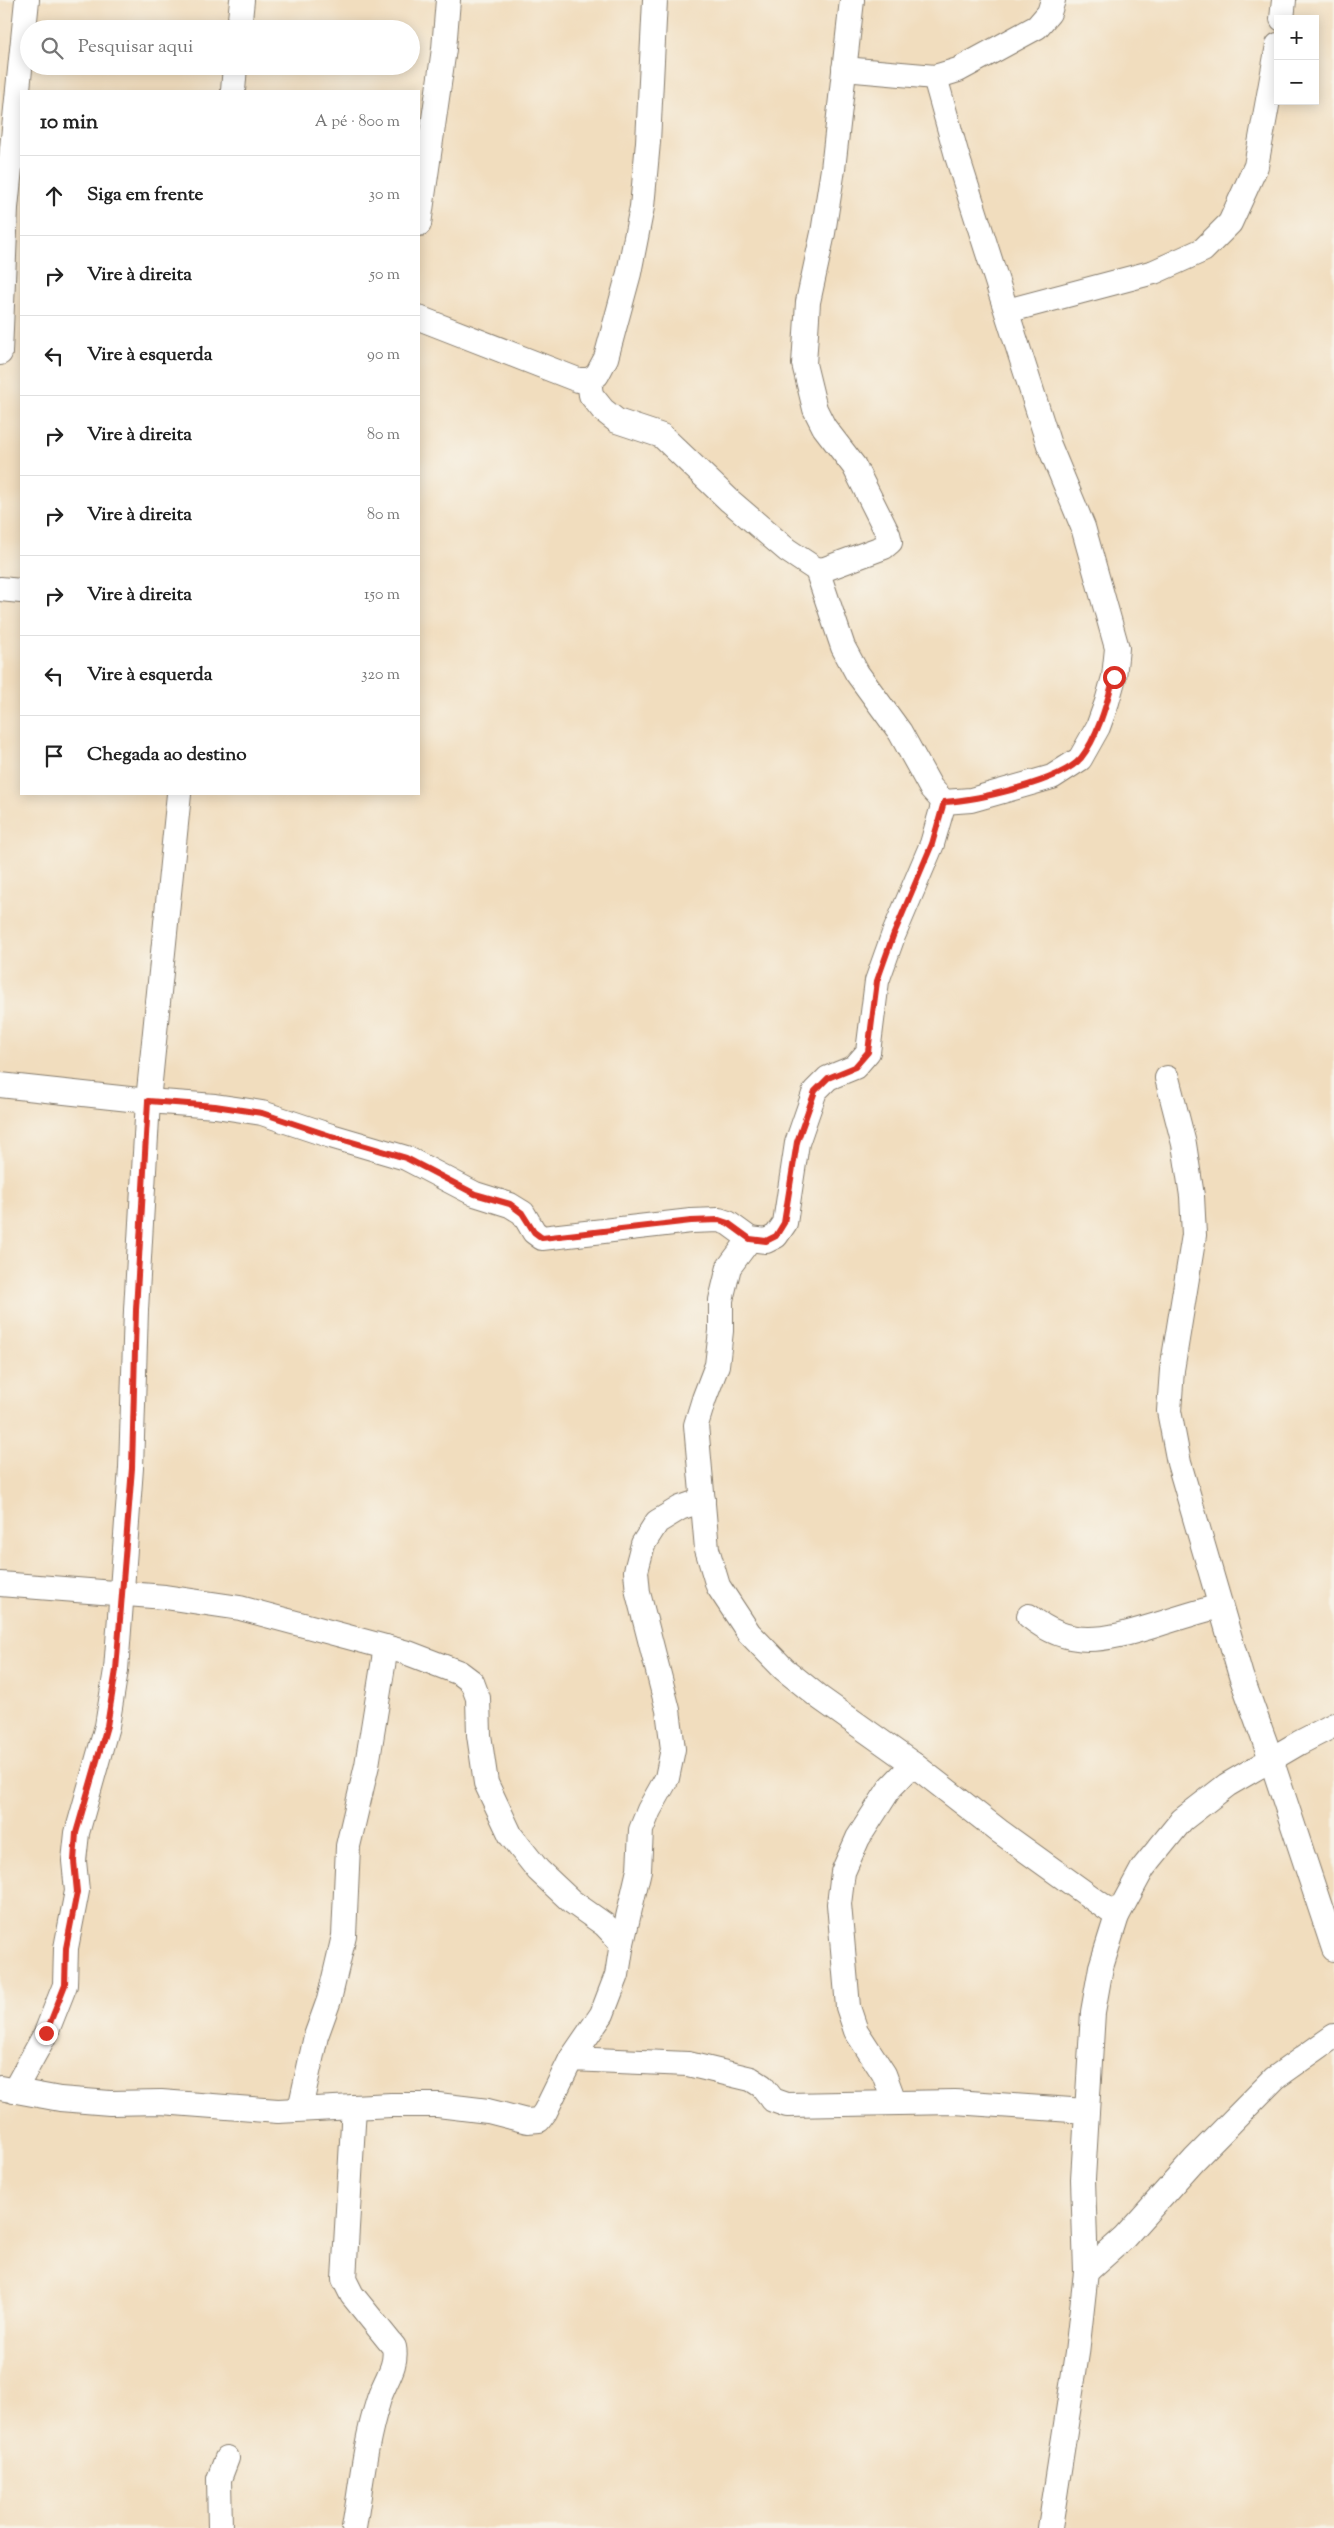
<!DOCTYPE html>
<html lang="pt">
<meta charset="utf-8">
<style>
:root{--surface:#fff;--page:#f6f6f6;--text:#222;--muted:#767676;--line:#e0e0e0}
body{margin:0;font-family:"Sorts Mill Goudy",serif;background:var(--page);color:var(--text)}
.controls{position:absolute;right:15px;top:15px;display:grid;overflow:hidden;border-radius:0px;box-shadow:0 2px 12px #0003}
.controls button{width:45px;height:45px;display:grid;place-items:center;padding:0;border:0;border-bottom:1px solid var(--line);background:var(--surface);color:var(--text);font:25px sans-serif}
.stop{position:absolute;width:15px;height:15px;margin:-11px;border:4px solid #d93025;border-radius:50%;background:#fff}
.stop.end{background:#d93025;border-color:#fff;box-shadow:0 1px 5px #0008}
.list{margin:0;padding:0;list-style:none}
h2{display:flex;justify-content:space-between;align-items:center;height:65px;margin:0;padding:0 20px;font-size:21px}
h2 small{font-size:16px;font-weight:400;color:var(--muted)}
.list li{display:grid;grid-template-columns:32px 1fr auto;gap:15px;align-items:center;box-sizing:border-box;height:80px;padding:0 20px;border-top:1px solid var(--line)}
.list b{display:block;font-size:19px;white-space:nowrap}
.list em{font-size:16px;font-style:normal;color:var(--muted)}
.icon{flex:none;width:28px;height:28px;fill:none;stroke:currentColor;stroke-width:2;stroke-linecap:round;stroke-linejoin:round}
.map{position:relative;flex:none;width:1334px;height:2528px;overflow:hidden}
.search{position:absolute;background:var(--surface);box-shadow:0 2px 12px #0003;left:20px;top:20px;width:400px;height:55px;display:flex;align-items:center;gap:12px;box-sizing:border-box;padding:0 18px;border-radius:28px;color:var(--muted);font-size:19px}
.panel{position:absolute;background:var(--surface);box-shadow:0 2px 12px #0003;left:20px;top:90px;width:400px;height:705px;border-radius:0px}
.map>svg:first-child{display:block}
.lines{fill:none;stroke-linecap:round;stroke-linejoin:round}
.minor-casing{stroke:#867c6d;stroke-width:26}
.minor{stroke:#fff;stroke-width:24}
.route{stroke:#d93025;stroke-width:6}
</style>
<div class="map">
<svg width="1334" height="2528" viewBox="0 0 1334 2528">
<rect width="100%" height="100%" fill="#f7f3e8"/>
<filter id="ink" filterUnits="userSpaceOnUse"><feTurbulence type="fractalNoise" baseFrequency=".02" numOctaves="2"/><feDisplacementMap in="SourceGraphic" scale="10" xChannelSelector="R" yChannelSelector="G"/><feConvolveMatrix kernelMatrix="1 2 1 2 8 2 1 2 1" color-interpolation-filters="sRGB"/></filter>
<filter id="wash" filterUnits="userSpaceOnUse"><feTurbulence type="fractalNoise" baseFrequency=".0096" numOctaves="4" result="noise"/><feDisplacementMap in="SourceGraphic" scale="20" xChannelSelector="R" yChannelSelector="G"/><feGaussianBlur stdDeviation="1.12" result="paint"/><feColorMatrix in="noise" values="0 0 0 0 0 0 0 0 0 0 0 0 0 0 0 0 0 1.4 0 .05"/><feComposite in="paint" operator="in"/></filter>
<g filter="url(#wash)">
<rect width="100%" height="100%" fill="#f1ddbe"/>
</g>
<g filter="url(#ink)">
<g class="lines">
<defs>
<g id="minor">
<polyline points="1282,19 1284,0"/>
<polyline points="239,29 242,0"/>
<polyline points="844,69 935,77 958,70 1037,27 1049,13 1053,0"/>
<polyline points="935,77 957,156 1049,445 1083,527 1117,648 1114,677 1107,702 1098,727 1080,759 1052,777 971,800 944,802"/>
<polyline points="233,91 235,66"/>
<polyline points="419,224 444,49 448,0"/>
<polyline points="1007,311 1154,272 1203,250 1230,223 1256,166 1278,45"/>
<polyline points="419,318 578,380 589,380 597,375 606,358 629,273 642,207 648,142 655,0"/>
<polyline points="0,353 6,208 27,0"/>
<polyline points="589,380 591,395 603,410 617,421 662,436 730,501 787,550 817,570 843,647 857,673 900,732 931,788 944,802"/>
<polyline points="817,570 825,569 884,547 890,542 888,534 854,466 824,427 815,409 804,364 808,302 823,233 833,169 852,0"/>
<polyline points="0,589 21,591"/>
<polyline points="1167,1078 1184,1144 1192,1196 1194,1235 1172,1370 1169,1411 1179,1463 1241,1676 1271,1759 1334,1949"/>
<polyline points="0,1085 148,1101 215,1106 262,1113 331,1136 406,1158 475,1194 510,1205 523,1213 534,1232 542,1238 691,1221 719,1220 728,1223 750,1239 766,1241 776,1236 785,1223 797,1143 815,1091 828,1078 855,1067 868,1052 877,981 893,936 932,844 944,802"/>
<polyline points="750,1239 729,1267 721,1300 721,1331 717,1365 704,1399 696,1425 707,1549 718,1586 749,1633 784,1669 820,1698 913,1764 999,1831 1117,1916"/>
<polyline points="0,1584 165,1597 240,1608 408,1653 460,1673 472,1682 478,1698 479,1735 486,1783 511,1836 538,1870 571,1901 605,1925 622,1943 617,1975 602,2014 571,2059"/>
<path d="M1029 1616C1070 1650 1106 1640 1153 1626 1175 1619 1197 1612 1220 1606"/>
<polyline points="622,1943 639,1870 641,1830 649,1810 667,1778 673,1749 668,1710 638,1593 636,1571 643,1544 657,1522 680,1508 703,1500"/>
<polyline points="0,2088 60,2099 110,2103 161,2102 278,2111 391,2105 438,2105 488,2111 527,2121 539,2120 545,2112 571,2059 688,2064 751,2079 762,2086 773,2100 787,2105 955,2102 1086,2111"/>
<polyline points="14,2091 46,2033 65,1985 66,1948 77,1891 74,1861 77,1833 107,1726 116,1670 131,1468 136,1310 148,1101 179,794"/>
<polyline points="894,2101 884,2074 856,2031 848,2007 839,1904 843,1872 858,1838 890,1788 913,1764"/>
<path d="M354 2107 344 2279 352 2295 394 2347C398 2367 383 2383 378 2402 365 2443 361 2486 354 2528"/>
<polyline points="300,2109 316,2036 329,2000 344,1936 348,1846 367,1765 386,1647"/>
<polyline points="1086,2272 1124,2238 1194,2160 1275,2078 1334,2036"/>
<polyline points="220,2528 219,2479 227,2458"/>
<polyline points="1050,2528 1077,2353 1086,2272 1083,2179 1093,2012 1101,1967 1117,1916 1143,1868 1182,1820 1227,1785 1299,1743 1334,1725"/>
</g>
</defs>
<use href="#minor" class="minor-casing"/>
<use href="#minor" class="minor"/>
</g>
</g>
<g class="lines" filter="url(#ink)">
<path class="route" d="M46 2033 65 1985 66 1948 77 1892 74 1861 76 1833 107 1726 116 1670 132 1468 136 1310 148 1101 215 1106 262 1113 331 1136 406 1158 475 1194 510 1204 522 1213 534 1232 542 1238 691 1221 719 1220 728 1223 750 1239 766 1241 776 1236 784 1223 797 1142 815 1091 828 1078 855 1067 868 1052 877 981 893 936 932 844 944 802C976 800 1061 782 1081 758 1098 737 1107 702 1114 677"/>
</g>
</svg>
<div class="controls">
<button>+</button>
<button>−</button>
</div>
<div class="stop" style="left:1114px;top:677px"></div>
<div class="stop end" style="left:46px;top:2033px"></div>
<div class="search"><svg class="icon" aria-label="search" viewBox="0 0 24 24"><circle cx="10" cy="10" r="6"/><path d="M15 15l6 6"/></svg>Pesquisar aqui</div>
<section class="panel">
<h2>10 min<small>A pé · 800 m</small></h2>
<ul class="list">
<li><svg class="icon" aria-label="ahead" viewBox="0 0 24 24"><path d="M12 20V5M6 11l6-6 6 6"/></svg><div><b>Siga em frente</b></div><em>30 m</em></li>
<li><svg class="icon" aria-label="right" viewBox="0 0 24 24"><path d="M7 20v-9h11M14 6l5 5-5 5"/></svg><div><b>Vire à direita</b></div><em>50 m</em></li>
<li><svg class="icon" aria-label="left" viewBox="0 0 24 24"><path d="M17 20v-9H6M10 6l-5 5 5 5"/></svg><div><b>Vire à esquerda</b></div><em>90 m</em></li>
<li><svg class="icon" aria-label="right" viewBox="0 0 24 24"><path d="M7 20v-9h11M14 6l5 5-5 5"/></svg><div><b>Vire à direita</b></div><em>80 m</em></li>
<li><svg class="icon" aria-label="right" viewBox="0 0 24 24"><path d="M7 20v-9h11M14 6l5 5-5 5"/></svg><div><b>Vire à direita</b></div><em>80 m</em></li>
<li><svg class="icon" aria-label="right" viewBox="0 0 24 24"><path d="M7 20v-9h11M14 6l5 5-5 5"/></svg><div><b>Vire à direita</b></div><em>150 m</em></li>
<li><svg class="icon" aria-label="left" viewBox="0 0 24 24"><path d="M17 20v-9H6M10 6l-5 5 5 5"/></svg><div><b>Vire à esquerda</b></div><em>320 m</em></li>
<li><svg class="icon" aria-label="arrive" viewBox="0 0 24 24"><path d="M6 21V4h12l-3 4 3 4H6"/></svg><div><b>Chegada ao destino</b></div></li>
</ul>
</section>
</div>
